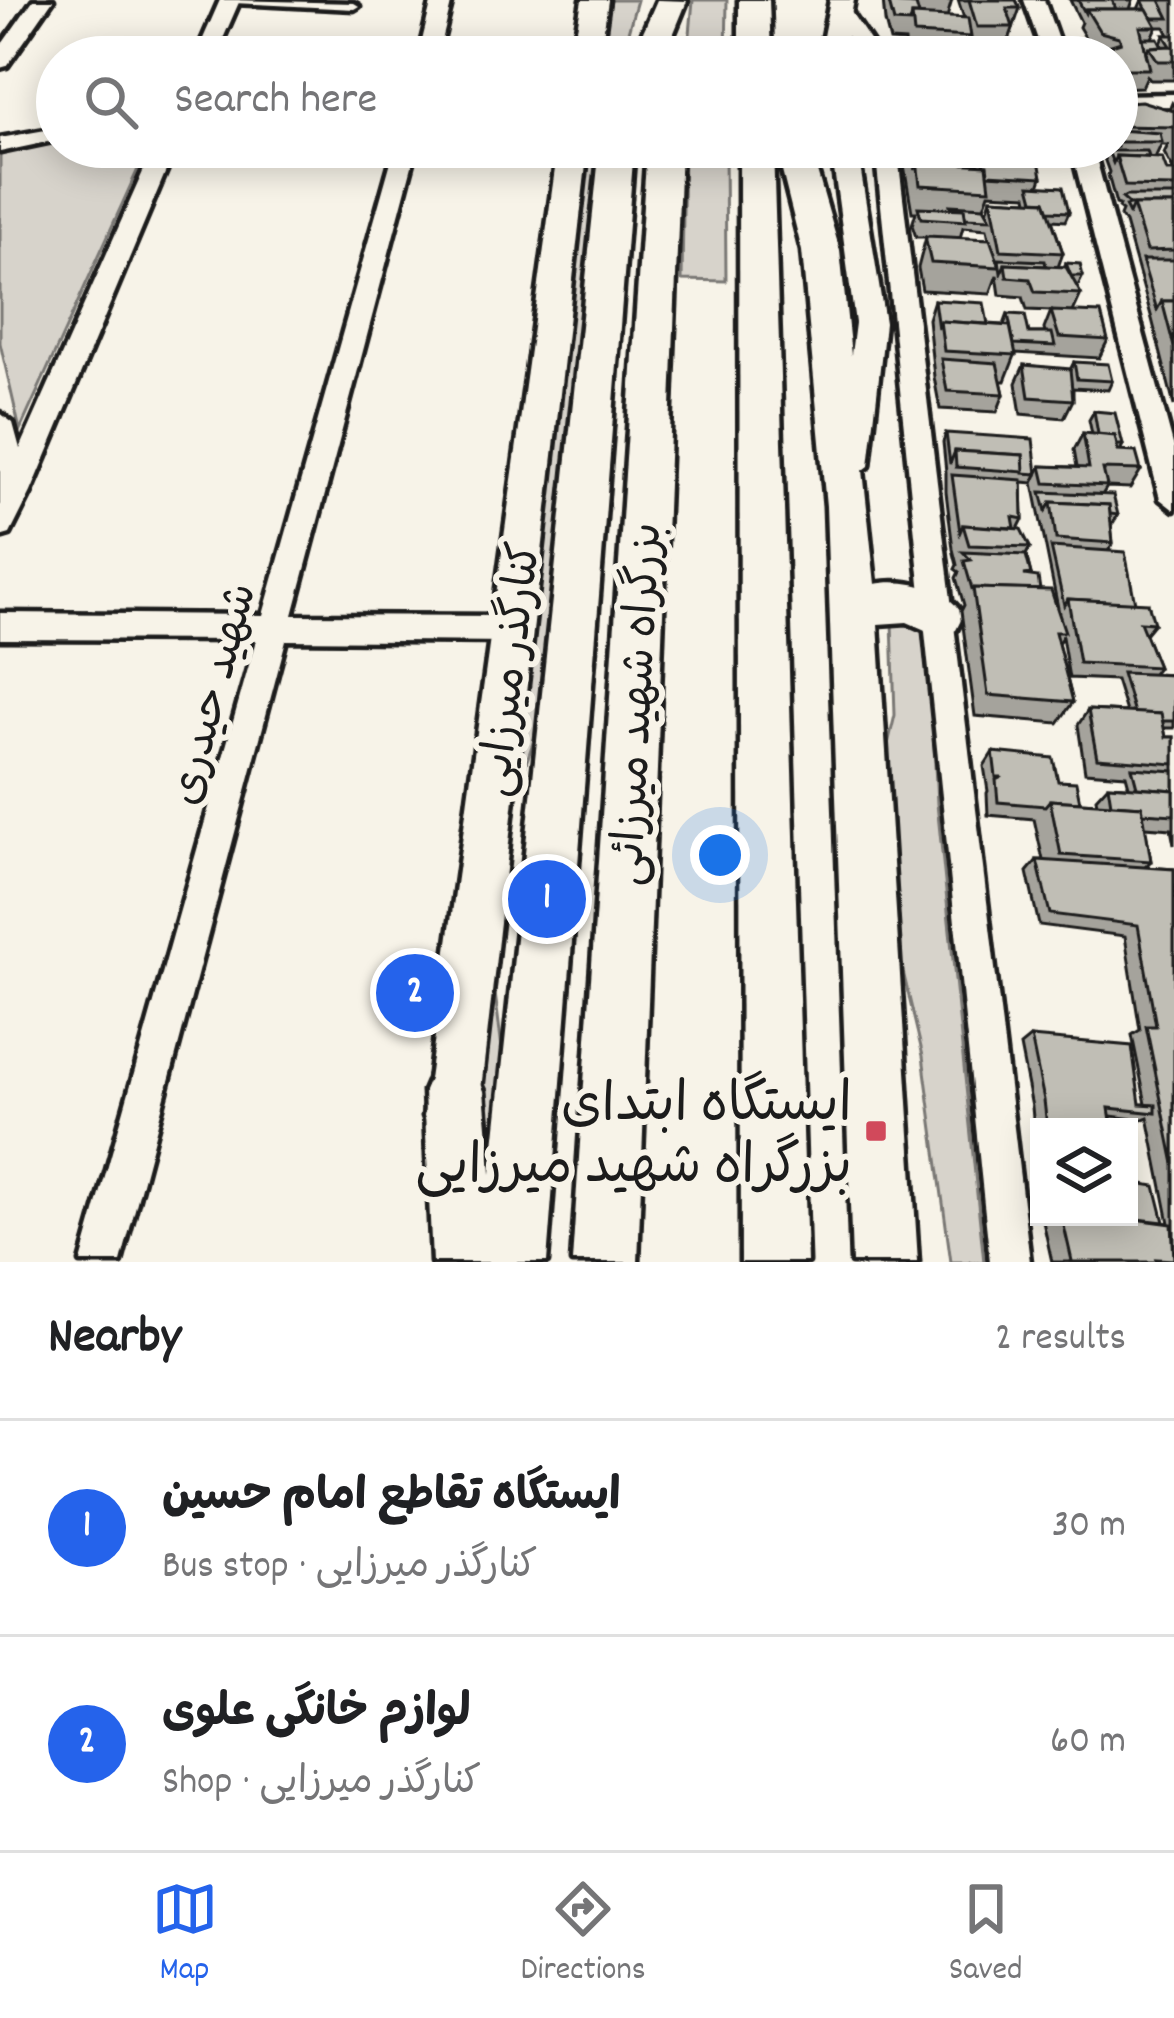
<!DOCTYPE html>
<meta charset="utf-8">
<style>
:root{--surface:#fff;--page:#f2f2f2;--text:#202124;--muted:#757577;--line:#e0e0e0;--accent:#2563eb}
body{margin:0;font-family:Dekko,"Playpen Sans Arabic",sans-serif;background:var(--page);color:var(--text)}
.controls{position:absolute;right:36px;bottom:36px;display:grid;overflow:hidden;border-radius:0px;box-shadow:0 6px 30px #0003}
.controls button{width:108px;height:108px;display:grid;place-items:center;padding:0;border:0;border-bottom:3px solid var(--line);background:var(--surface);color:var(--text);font:60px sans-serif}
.you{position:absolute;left:720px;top:855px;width:42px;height:42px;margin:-30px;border:9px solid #fff;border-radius:50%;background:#1a73e8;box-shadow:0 0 0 18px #1a73e833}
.badge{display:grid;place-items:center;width:78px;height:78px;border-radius:50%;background:var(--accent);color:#fff;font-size:39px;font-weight:700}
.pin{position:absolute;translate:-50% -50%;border:6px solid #fff;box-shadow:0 3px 12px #0006}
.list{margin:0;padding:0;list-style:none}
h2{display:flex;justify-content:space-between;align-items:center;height:156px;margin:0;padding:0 48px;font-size:51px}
h2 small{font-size:39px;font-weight:400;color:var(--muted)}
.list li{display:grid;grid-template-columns:78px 1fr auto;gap:36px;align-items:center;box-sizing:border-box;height:216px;padding:0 48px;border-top:3px solid var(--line)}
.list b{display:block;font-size:45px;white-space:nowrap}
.list p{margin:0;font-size:39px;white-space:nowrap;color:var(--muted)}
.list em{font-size:39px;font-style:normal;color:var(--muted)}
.icon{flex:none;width:66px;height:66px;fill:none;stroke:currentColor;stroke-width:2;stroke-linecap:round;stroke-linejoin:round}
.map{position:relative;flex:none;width:1174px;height:1262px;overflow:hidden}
.search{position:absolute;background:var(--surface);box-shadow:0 6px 30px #0003;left:36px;right:36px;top:36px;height:132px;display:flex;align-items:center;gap:30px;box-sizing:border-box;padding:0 42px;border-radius:66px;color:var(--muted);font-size:45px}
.sheet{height:588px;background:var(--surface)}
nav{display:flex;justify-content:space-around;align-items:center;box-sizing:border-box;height:168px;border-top:3px solid var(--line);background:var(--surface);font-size:33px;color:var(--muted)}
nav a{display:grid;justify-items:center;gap:6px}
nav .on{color:var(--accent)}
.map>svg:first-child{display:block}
.green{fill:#d7d3cb;stroke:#7a7874;stroke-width:3}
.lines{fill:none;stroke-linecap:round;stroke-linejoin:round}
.service-casing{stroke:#1c1c1c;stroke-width:9}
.minor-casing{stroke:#1c1c1c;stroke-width:9}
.tertiary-casing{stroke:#1c1c1c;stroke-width:9}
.secondary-casing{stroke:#1c1c1c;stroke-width:9}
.trunk-casing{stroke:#1c1c1c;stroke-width:9}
.service{fill:#f7f3e8;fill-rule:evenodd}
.minor{fill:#f7f3e8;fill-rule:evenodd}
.tertiary{fill:#f7f3e8;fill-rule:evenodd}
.secondary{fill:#f7f3e8;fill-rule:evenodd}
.trunk{fill:#f7f3e8;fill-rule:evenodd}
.wall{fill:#a5a39c;stroke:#1c1c1c;stroke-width:3;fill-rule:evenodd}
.building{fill:#c0beb5;stroke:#1c1c1c;stroke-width:3}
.poi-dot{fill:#d1495b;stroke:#f7f3e8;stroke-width:4.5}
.labels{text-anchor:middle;stroke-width:12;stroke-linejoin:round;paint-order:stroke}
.street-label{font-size:45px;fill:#1c1c1c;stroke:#f7f3e8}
.near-poi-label{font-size:54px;fill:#1c1c1c;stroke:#f7f3e8;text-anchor:end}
</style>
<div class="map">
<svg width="1174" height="1262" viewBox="0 0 1174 1262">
<rect width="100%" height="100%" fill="#f7f3e8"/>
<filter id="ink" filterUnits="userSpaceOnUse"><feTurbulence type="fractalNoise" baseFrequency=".00833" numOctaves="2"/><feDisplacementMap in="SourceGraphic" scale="24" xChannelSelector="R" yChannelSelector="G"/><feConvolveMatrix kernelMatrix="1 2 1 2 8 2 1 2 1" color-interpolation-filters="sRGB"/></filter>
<g filter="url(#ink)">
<g class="green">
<polygon points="606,0 637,0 621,57 597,57"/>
<polygon points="693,0 727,0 726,57 688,57"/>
<polygon points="57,141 57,147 148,147 20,430 0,343 0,151"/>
<polygon points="584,147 601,147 541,719 513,802 495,993 502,1048 489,1192 471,1081"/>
<polygon points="684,147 725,147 726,281 682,280"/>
<polygon points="910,612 928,628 937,804 984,1262 951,1262 923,1056 892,925 880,778 895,715 892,621"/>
</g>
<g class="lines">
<defs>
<polygon id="service" points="229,0 354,3 359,6 354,9 234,3"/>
<g id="minor">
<polygon points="33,0 53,0 7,66 0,68 0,47"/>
<polygon points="220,0 240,0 215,57 195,57"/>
<polygon points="432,0 452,0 438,57 418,57"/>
<polygon points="1024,0 1044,0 1064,57 1044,57"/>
<polygon points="842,7 849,9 881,57 861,57 832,13"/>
<polygon points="1174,94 1174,106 1117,107 1117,95"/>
<polygon points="57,128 57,140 0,152 0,138"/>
<polygon points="154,147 176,147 31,492 10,534 0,537 0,413 13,423 20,449"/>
<polygon points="395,147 417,147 293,615 512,616 523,620 527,629 523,638 512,642 286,640 121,1262 81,1262 256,640 0,639 0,613 263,615"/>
<polygon points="875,147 897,147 1030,1262 990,1262"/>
<polygon points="1071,147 1093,147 1174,448 1174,510 1160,499"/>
</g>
<g id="tertiary">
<polygon points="830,0 854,0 843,57 819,57"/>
<polygon points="831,147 857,147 885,323 869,466 853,478 837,466 855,323"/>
</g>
<g id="secondary">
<polygon points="582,0 608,0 600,57 572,57"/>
<polygon points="558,147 588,147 478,1116 470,1135 451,1143 432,1135 424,1116"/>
</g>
<g id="trunk">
<polygon points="657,0 687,1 664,57 632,57"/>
<polygon points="739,0 769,0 771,57 739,57"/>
<polygon points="600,147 634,147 547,1262 432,1262 424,1091 433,1070 454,1061 475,1070 484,1091 491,1174"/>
<polygon points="647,147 681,147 638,1262 572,1262"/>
<polygon points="739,147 773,147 807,1262 741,1262"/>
<path d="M776 147H810L840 251 875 584C905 578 949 588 963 616L956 630 939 636 907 622 878 624 918 1262H852L826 506 802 251Z"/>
</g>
</defs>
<use href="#service" class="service-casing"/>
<use href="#minor" class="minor-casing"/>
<use href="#tertiary" class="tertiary-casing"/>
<use href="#secondary" class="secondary-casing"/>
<use href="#trunk" class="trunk-casing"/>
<use href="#service" class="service"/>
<use href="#minor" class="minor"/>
<use href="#tertiary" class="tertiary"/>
<use href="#secondary" class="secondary"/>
<use href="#trunk" class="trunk"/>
</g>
<g class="wall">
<polygon points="883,0 952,0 947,17 964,18 958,0 1016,0 1020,8 1007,46 972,45 970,39 968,46 999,57 907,57 905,42 890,41 885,22"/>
<path d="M1070 0H1133L1130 9H1138L1142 0H1174V80H1150L1147 76 1142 87 1117 88V57H1101L1103 53 1093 51 1079 27 1081 22ZM1157 27H1165L1169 35H1164L1161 44 1152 38Z"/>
<path d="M1117 103 1169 110 1172 103 1174 106V406L1152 319 1125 223 1120 216 1122 211 1118 208 1119 205 1116 204 1108 175 1109 172 1100 147H1117ZM1161 145H1168L1164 153 1174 171H1167L1155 158Z"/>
<path d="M901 147H1033L1030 153 1042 177 1039 186 1069 212 1065 221 1052 220 1063 253 1058 267H1064L1066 263 1083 276 1078 286H1076L1081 294 1073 312 1108 340 1099 358 1016 353 1005 381H1001L1004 394 997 412 940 409 934 377 928 319 934 300 988 324 1004 325 1008 314 1029 333H1045L1044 329 1051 311 1027 310 1023 297 1000 295 997 275 990 294 922 290 918 268 926 237H916L912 225 916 212H912ZM989 193 1027 195 1028 200 991 198 987 212 984 207ZM963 227 987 229 989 239 960 238Z"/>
<polygon points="1074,362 1112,381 1108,390 1073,388 1073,400 1064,418 1021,414 1016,383 1024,365 1070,370"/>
<polygon points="1094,411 1123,445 1120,451 1141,470 1130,488 1107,487 1102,495 1118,515 1113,523 1111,523 1113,543 1108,551 1135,603 1154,623 1145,634 1158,667 1153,674 1174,675 1174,728 1164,728 1166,737 1174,737 1174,845 1171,829 1145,827 1151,861 1145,867 1174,869 1174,1261 1169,1262 1052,1262 1042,1217 1129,1217 1169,1223 1148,1117 1141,1120 1111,1116 1112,1127 1039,1127 1039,1183 1032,1107 1020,1046 1031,1037 1140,1104 1146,1104 1132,1035 1140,1030 1125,936 1039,925 1027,872 1037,860 1043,860 1034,819 988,815 987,793 988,791 984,766 993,752 1058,781 1080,802 1097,803 1096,798 1108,785 1129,786 1126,775 1085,772 1078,725 1088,710 1126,712 1116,680 1069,678 1062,637 1058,643 1073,702 1058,723 975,716 961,611 964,605 956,578 959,572 955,569 957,565 953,549 946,492 946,472 943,442 946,433 1037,474 1033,483 1022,482 1023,519 1018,529 1030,547 1026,555 1031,574 1029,576 1059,613 1033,483 1041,466 1077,467 1074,450 1083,433 1092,434 1089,420"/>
</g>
<g class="building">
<polygon points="969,0 1016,0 1020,8 1007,8 1013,27 977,27"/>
<polygon points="1078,0 1112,0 1116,9 1086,9 1085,13"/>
<polygon points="1142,0 1160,0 1169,18 1151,18"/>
<polygon points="889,3 916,5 919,15 912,15 910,23 894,22"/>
<polygon points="1086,9 1147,9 1157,27 1140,27 1150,69 1117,69 1117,57 1110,57 1105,47 1121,42 1119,37 1100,32"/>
<polygon points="912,15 968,18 971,37 914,34"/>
<polygon points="1164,35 1174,35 1174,61 1158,61 1149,47 1171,46"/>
<polygon points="1143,38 1158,38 1162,46 1149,47 1146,53"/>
<polygon points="968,46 997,48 999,57 968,57"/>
<polygon points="927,53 966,55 966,57 927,57"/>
<polygon points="1141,101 1174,111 1174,127 1117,126 1117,103"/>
<polygon points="1117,130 1160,133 1162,142 1117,142"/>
<polygon points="911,147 966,150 968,164 917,161 915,170"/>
<polygon points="918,147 976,147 1021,150 1021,153 980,150 977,160 967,159 966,150"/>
<polygon points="980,150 1038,154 1042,177 988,174"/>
<polygon points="1108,151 1147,151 1149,157 1116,156 1113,163"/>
<polygon points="1116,156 1162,158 1167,171 1174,171 1174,187 1125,186"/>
<polygon points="917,161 987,165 990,189 920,185"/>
<polygon points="1030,185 1063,187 1069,212 1049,211 1045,201 1034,200"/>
<polygon points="1126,196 1174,196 1174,205 1133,205 1129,214 1125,206 1130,205 1122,198"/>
<polygon points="991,198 1045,201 1063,253 1001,250"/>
<polygon points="950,205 984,207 991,219 965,218 964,209 951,208"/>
<polygon points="1133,205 1174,205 1174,250 1147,251"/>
<polygon points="918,207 964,209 966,221 921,218"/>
<polygon points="926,236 990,239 1000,267 931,263 926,241"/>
<polygon points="999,259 1045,261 1046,266 1005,264 1001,273"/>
<polygon points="1142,260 1174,260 1174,301 1162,301 1157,310"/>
<polygon points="1066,263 1080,264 1083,276 1071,276"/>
<polygon points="1005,264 1066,267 1081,294 1035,292 1030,279 1007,277"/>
<polygon points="934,300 984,303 988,324 940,321 938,329"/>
<polygon points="1162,301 1174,301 1174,347"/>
<polygon points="1051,311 1101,313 1108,340 1059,337"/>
<polygon points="1008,314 1025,315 1029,333 1052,333 1055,346 1014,344"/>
<polygon points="940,321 1010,326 1016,355 944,351"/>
<polygon points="941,359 997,363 1004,394 947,391"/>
<polygon points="1074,362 1108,364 1112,381 1077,379"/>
<polygon points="1024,365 1070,369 1073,400 1029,397"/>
<polygon points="1094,411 1115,413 1123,445 1117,445 1115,436 1098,434"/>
<polygon points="946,433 1033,439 1037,474 1023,473 1023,455 955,451 950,464"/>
<polygon points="1083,433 1115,436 1118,451 1136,452 1141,470 1103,469 1107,486 1045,483 1041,466 1089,468"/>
<polygon points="955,451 1023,455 1024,472 956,467"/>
<polygon points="952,475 1022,480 1023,519 1013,517 1015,528 963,525 960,532"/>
<polygon points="1041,492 1113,495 1118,515 1110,514 1109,505 1051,502 1046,511"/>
<polygon points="1051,502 1109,505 1113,543 1056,539"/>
<polygon points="963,525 1021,529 1030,547 969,545"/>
<polygon points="1051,547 1125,552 1135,603 1068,599 1064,605"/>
<polygon points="963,552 1026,555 1031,574 1024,575 1038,577 1040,590 973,588 972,589 964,561 971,560"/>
<polygon points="973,588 1051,590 1065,632 1055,632 1073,702 988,695"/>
<polygon points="1068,599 1148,603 1154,623 1140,622 1158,667 1079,663"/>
<polygon points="1122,673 1174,675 1174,721 1162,721 1161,714 1134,713"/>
<polygon points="1088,710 1161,714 1166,737 1174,737 1174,764 1097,758"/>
<polygon points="993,752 1053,758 1058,781 1076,782 1080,802 1050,800 1045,806 998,802 996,780 1002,777 996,777"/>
<polygon points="1132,768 1174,771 1174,790 1137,787"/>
<polygon points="1108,785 1174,790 1174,815 1143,813 1142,806 1111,804"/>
<polygon points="1050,800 1142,806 1151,861 1061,855"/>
<polygon points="1037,860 1174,869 1174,1164 1146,1026 1156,1026 1138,925 1050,914"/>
<polygon points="1031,1037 1132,1046 1140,1104 1156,1105 1156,1113 1109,1108 1112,1127 1047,1127 1044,1100"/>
<polygon points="1129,1182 1155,1186 1164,1222 1120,1217 1129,1217"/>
<polygon points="1062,1217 1120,1217 1172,1224 1174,1260 1156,1259 1158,1262 1070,1262 1072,1261"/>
</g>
</g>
<rect class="poi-dot" x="864" y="1119" width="24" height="24" rx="6"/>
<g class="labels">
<g class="street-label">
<text transform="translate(507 669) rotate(-83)" y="16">کنارگذر میرزایی</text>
<text transform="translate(210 693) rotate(-75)" y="16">شهید حیدری</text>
<text transform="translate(634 704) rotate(-87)" y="16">بزرگراه شهید میرزائی</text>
</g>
<g class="near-poi-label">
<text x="852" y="1119">ایستگاه ابتدای<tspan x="852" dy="62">بزرگراه شهید میرزایی</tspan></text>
</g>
</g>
</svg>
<div class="controls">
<button><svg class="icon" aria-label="layers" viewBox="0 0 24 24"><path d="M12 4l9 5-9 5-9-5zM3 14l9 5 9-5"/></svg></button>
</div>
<div class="you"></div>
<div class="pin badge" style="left:547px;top:899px">1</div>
<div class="pin badge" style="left:415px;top:993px">2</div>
<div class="search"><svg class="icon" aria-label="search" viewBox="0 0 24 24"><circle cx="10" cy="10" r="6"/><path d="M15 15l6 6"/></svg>Search here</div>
</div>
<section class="sheet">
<h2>Nearby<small>2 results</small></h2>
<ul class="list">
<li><span class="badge">1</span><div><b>ایستگاه تقاطع امام حسین</b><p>Bus stop · کنارگذر میرزایی</p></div><em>30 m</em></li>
<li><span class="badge">2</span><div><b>لوازم خانگی علوی</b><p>Shop · کنارگذر میرزایی</p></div><em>60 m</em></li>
</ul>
</section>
<nav>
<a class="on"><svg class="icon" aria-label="map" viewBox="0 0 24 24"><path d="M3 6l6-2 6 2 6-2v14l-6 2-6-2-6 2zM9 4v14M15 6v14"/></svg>Map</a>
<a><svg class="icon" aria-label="directions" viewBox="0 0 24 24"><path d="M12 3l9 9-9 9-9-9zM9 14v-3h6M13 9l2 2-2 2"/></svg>Directions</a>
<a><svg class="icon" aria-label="saved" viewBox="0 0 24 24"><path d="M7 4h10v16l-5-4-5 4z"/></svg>Saved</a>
</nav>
